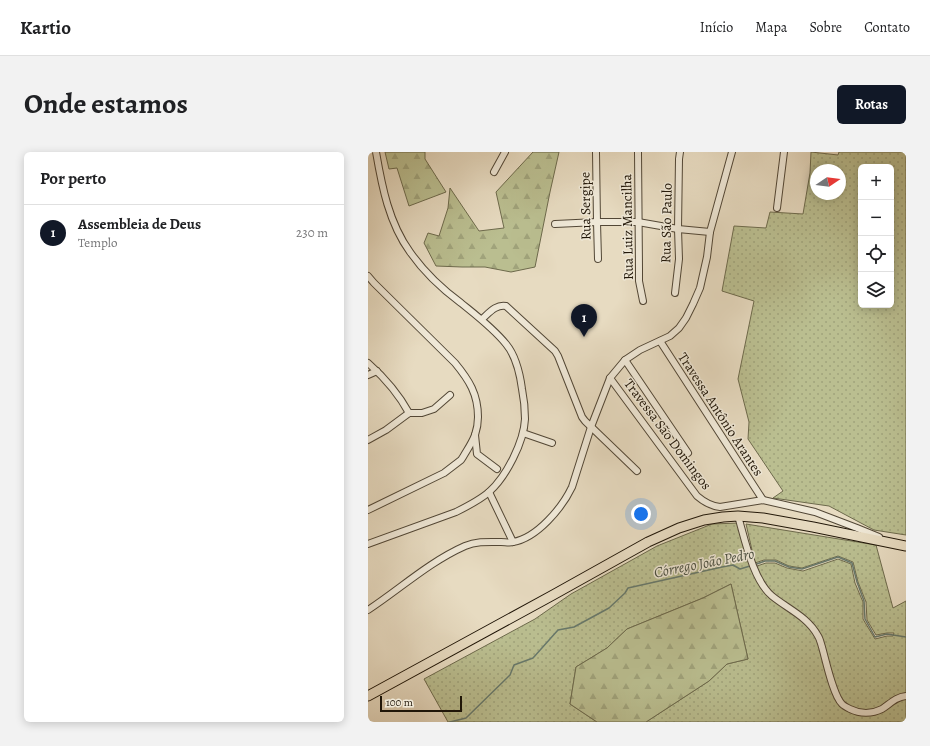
<!DOCTYPE html>
<html lang="pt">
<meta charset="utf-8">
<style>
:root{--surface:#fff;--page:#f2f2f2;--text:#202124;--muted:#757577;--line:#e0e0e0;--accent:#111827}
body{margin:0;font-family:Alegreya,serif;background:var(--page);color:var(--text)}
.controls{position:absolute;right:12px;top:12px;display:grid;overflow:hidden;border-radius:6px;box-shadow:0 2px 10px #0003}
.controls button{width:36px;height:36px;display:grid;place-items:center;padding:0;border:0;border-bottom:1px solid var(--line);background:var(--surface);color:var(--text);font:20px sans-serif}
.compass{position:absolute;left:442px;top:12px;width:36px;height:36px;border-radius:50%;background:var(--surface);box-shadow:0 2px 10px #0003;rotate:77deg}
.scale{position:absolute;left:12px;bottom:10px;width:82px;box-sizing:border-box;padding-left:4px;border:2px solid #201608;border-top:0;font-size:11px;line-height:14px;white-space:nowrap;color:#201608;-webkit-text-stroke:3px #efe8d7;paint-order:stroke}
.you{position:absolute;left:273px;top:362px;width:14px;height:14px;margin:-10px;border:3px solid #fff;border-radius:50%;background:#1a73e8;box-shadow:0 0 0 6px #1a73e833}
.badge{display:grid;place-items:center;width:26px;height:26px;border-radius:50%;background:var(--accent);color:#fff;font-size:13px;font-weight:700}
.pin{position:absolute;translate:-50% -33px;filter:drop-shadow(0 1px 2px #0008)}
.pin::after{content:'';position:absolute;top:21px;width:14px;height:12px;background:inherit;clip-path:polygon(0 0,100% 0,50% 100%)}
.list{margin:0;padding:0;list-style:none}
h2{display:flex;justify-content:space-between;align-items:center;height:52px;margin:0;padding:0 16px;font-size:17px}
h2 small{font-size:13px;font-weight:400;color:var(--muted)}
.list li{display:grid;grid-template-columns:26px 1fr auto;gap:12px;align-items:center;box-sizing:border-box;height:56px;padding:0 16px;border-top:1px solid var(--line)}
.list b{display:block;font-size:15px;white-space:nowrap}
.list p{margin:0;font-size:13px;white-space:nowrap;color:var(--muted)}
.list em{font-size:13px;font-style:normal;color:var(--muted)}
.icon{flex:none;width:22px;height:22px;fill:none;stroke:currentColor;stroke-width:2;stroke-linecap:round;stroke-linejoin:round}
.map{position:relative;flex:none;width:538px;height:570px;overflow:hidden;border-radius:6px}
header{display:flex;align-items:center;gap:24px;box-sizing:border-box;height:56px;padding:0 20px;background:var(--surface);border-bottom:1px solid var(--line)}
header strong{font-size:19px}
nav{display:flex;gap:22px;margin-inline-start:auto;font-size:14px}
.intro{display:flex;align-items:center;justify-content:space-between;box-sizing:border-box;height:96px;padding:0 24px}
h1{margin:0;font-size:28px}
.button{padding:10px 18px;border-radius:6px;background:var(--accent);color:#fff;font-size:14px;font-weight:700}
main{display:flex;gap:24px;padding:0 24px}
aside{flex:1;background:var(--surface);border-radius:6px;box-shadow:0 2px 10px #0003}
.map>svg:first-child{display:block}
.grass{fill:url(#grass-dots);stroke:#6d6a4c;fill-rule:evenodd}
.forest{fill:url(#forest-firs);stroke:#6d6a4c}
.lines{fill:none;stroke-linecap:round;stroke-linejoin:round}
.stream{stroke:#67796c;stroke-width:1.5}
.minor-casing{stroke:#524736;stroke-width:8}
.highway-casing{stroke:#201608;stroke-width:11}
.minor{stroke:#efe8d7;stroke-width:6}
.highway{stroke:#e7dbc1;stroke-width:9}
.labels{text-anchor:middle;stroke-width:3;stroke-linejoin:round;paint-order:stroke}
.street-label{font-size:14px;fill:#201608;stroke:#efe8d7}
.water-label{font-size:15px;font-style:italic;fill:#4a5042;stroke:#efe8d7}
</style>
<header>
<strong>Kartio</strong>
<nav><a>Início</a><a>Mapa</a><a>Sobre</a><a>Contato</a></nav>
</header>
<div class="intro"><h1>Onde estamos</h1><a class="button">Rotas</a></div>
<main>
<aside>
<h2>Por perto<small></small></h2>
<ul class="list">
<li><span class="badge">1</span><div><b>Assembleia de Deus</b><p>Templo</p></div><em>230 m</em></li>
</ul>
</aside>
<div class="map">
<svg width="538" height="570" viewBox="0 0 538 570">
<defs>
<pattern id="grass-dots" width="8" height="8" patternUnits="userSpaceOnUse"><rect width="8" height="8" fill="#babe90"/><path d="M2 2h.1M6 6h.1" fill="none" stroke="#a0a37b" stroke-width="1.8" stroke-linecap="round"/></pattern>
<pattern id="forest-firs" width="22" height="20" patternUnits="userSpaceOnUse"><rect width="22" height="20" fill="#babe90"/><path d="M5 1l3.5 6h-7zM16 11l3.5 6h-7z" fill="#a0a37b"/></pattern>
</defs>
<rect width="100%" height="100%" fill="#e7dbc1"/>
<filter id="stains"><feTurbulence type="fractalNoise" baseFrequency=".005" numOctaves="4"/><feColorMatrix values="0 0 0 0 .2 0 0 0 0 .09 0 0 0 0 .02 0 0 0 .5 -.17"/></filter>
<radialGradient id="worn" r=".72"><stop offset=".6" stop-color="#630" stop-opacity="0"/><stop offset="1" stop-color="#630" stop-opacity=".3"/></radialGradient>
<g class="grass">
<path d="M443 0 470 3 471 0H538V383L506 378 461 354 405 346 415 339 380 287 381 270 370 227 386 149 354 139 366 74 398 76 402 60 435 62 442 21ZM493 15H523V153H493ZM448 18H472V42H448Z"/>
<polygon points="371,371 383,416 398,411 407,411 419,416 435,419 470,407 483,412 487,431 495,450 495,467 507,487 519,484 525,484 526,481 519,481 508,483 499,468 498,450 490,430 485,410 470,404 434,416 421,414 408,408 396,408 387,411 378,372 508,393 525,456 538,449 538,570 278,570 341,529 359,512 380,507 363,432 335,446 259,477 239,496 208,515 202,552 229,570 80,570 56,527 167,467 203,442 289,394 344,372"/>
</g>
<g class="forest">
<polygon points="17,0 57,0 57,7 78,40 41,54 29,16 21,17"/>
<polygon points="165,0 191,0 182,40 167,115 143,120 117,115 94,115 68,114 56,91 60,81 71,84 80,56 82,36 111,79 136,76 128,40"/>
<polygon points="363,432 380,507 359,512 341,529 278,570 229,570 202,552 208,515 239,496 259,477 335,446"/>
</g>
<g class="lines">
<g class="stream">
<polyline points="386,413 397,409 407,409 421,415 434,417 470,405 484,411 489,430 496,449 497,467 507,485 519,482 538,485"/>
<polyline points="82,570 98,566 142,523 146,513 165,506 190,478 206,475 241,456 257,441 260,436 354,415 365,413 372,417 382,414"/>
</g>
<defs>
<g id="minor">
<polyline points="228,0 229,70 230,107"/>
<polyline points="270,0 271,116 271,129 275,149"/>
<polyline points="126,20 137,0"/>
<polyline points="409,56 416,0"/>
<polyline points="187,72 229,70 270,70 310,77 342,80"/>
<path d="M0 124 6 131 87 211C101 228 110 242 110 265 110 271 109 277 107 283 104 291 99 298 95 305L93 308 76 321 0 358"/>
<polyline points="307,141 311,107 310,77 311,7 312,0"/>
<path d="M114 167C121 161 128 152 138 154L187 199 190 204 214 265 217 269 269 319"/>
<polyline points="292,189 395,348"/>
<polyline points="257,208 320,301"/>
<path d="M0 211C17 226 30 241 41 261"/>
<polyline points="0,223 9,219"/>
<path d="M242 226 329 344C336 350 343 354 352 355L395 348 447 360 489 376 511 385"/>
<polyline points="41,261 54,261 66,257 82,243"/>
<polyline points="155,281 184,291"/>
<polyline points="107,283 109,302 129,317"/>
<polyline points="0,288 18,278 41,261"/>
<polyline points="121,340 145,390"/>
<path d="M370 364C377 388 385 428 404 444 420 457 440 465 450 484 452 487 453 492 454 495 458 509 465 543 474 552 476 554 480 556 482 557 492 562 504 562 514 557 523 551 528 545 538 544"/>
<path d="M0 392 88 360C98 355 113 347 121 340 138 325 156 290 157 267 157 257 156 247 154 237 152 222 148 204 138 192 125 176 109 164 93 151 74 137 56 120 42 100 21 71 14 35 8 0"/>
<path d="M0 458C32 437 61 410 97 394 109 389 121 390 133 390 137 390 142 391 145 390 169 386 194 356 204 335L223 275 242 226 257 208 272 198 302 184 311 176 318 166 325 152 332 136 339 105 342 80 364 0"/>
</g>
<polyline id="highway" points="0,544 185,443 280,390 311,376 336,368 355,365 370,364 395,366 445,375 538,394"/>
</defs>
<use href="#minor" class="minor-casing"/>
<use href="#highway" class="highway-casing"/>
<use href="#minor" class="minor"/>
<use href="#highway" class="highway"/>
</g>
<g class="labels">
<g class="street-label">
<text transform="translate(217 54) rotate(-91)" y="5">Rua Sergipe</text>
<text transform="translate(298 71) rotate(-89)" y="5">Rua São Paulo</text>
<text transform="translate(259 75) rotate(-91)" y="5">Rua Luiz Mancilha</text>
<text transform="translate(353 262) rotate(57)" y="5">Travessa Antônio Arantes</text>
<text transform="translate(300 282) rotate(53)" y="5">Travessa São Domingos</text>
</g>
<g class="water-label">
<text transform="translate(336 411) rotate(-11)" y="5">Córrego João Pedro</text>
</g>
</g>
<rect width="100%" height="100%" filter="url(#stains)"/>
<rect width="100%" height="100%" fill="url(#worn)"/>
</svg>
<div class="controls">
<button>+</button>
<button>−</button>
<button><svg class="icon" aria-label="locate" viewBox="0 0 24 24"><circle cx="12" cy="12" r="6"/><path d="M12 2v4M12 18v4M2 12h4M18 12h4"/></svg></button>
<button><svg class="icon" aria-label="layers" viewBox="0 0 24 24"><path d="M12 4l9 5-9 5-9-5zM3 14l9 5 9-5"/></svg></button>
</div>
<svg class="compass" viewBox="-18 -18 36 36"><path d="M0-13l5 13h-10z" fill="#e53935"/><path d="M0 13l5-13h-10z" fill="#757577"/></svg>
<div class="scale">100 m</div>
<div class="you"></div>
<div class="pin badge" style="left:216px;top:185px">1</div>
</div>
</main>
